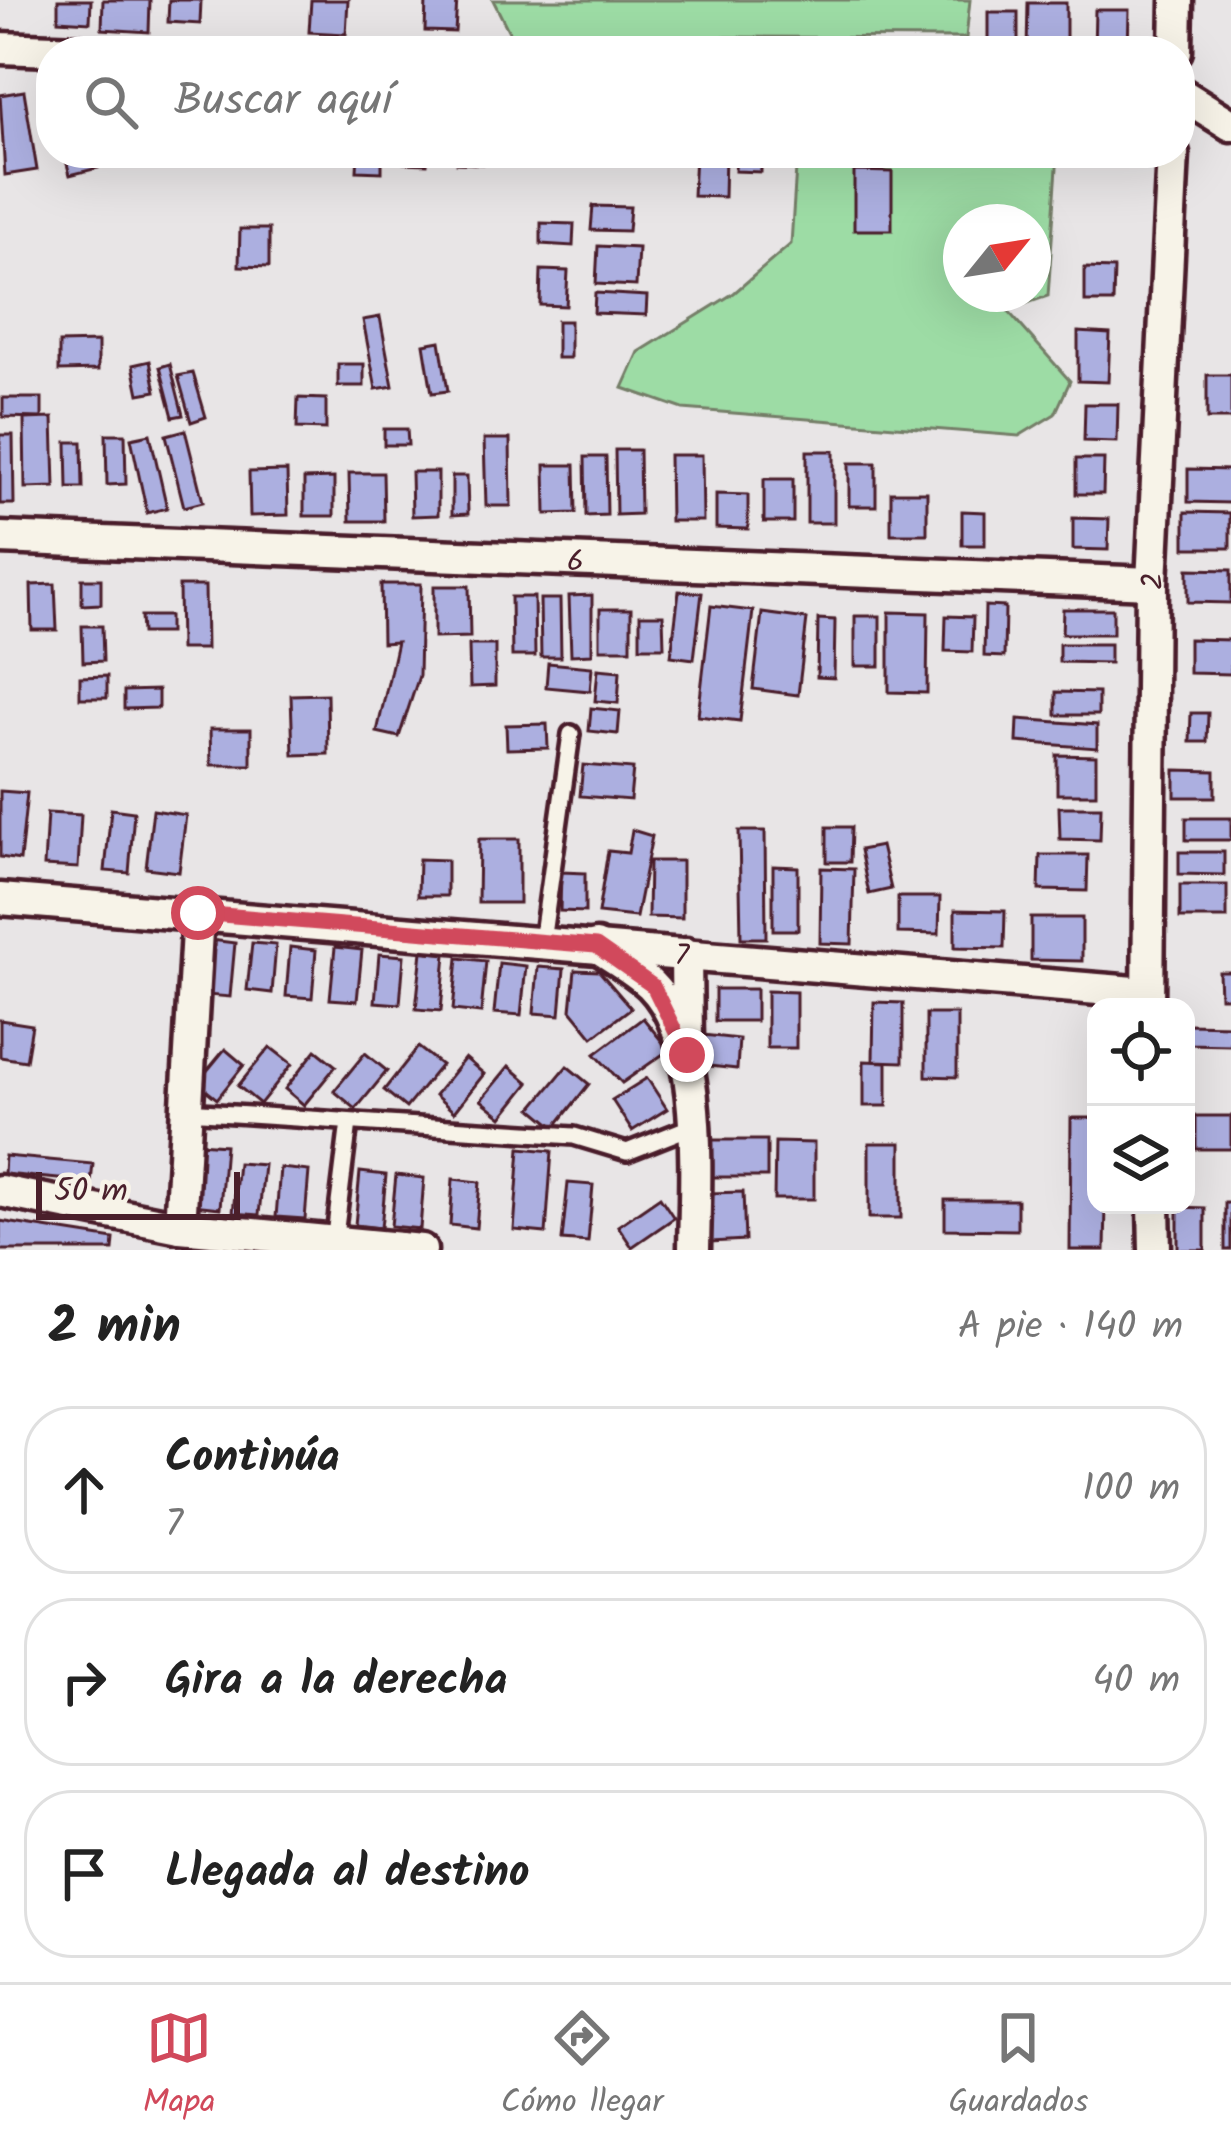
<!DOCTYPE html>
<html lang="es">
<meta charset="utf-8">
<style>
:root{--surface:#fff;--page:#f6f6f6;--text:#222;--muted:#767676;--line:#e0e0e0;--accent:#d1495b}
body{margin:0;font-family:Kalam,sans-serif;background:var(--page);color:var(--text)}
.controls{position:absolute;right:36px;bottom:36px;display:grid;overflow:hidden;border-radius:24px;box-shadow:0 12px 48px #0002}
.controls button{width:108px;height:108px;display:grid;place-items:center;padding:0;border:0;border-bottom:3px solid var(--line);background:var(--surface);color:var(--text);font:60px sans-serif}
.compass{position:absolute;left:943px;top:204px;width:108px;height:108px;border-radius:50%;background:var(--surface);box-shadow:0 12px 48px #0002;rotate:60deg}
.scale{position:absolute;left:36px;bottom:30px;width:204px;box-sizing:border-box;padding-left:12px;border:6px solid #4a1f2b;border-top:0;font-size:33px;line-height:42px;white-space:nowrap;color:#4a1f2b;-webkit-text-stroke:9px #f7f3e8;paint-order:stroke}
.stop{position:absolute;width:36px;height:36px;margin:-27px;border:9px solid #d1495b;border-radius:50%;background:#fff}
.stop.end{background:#d1495b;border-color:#fff;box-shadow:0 3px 12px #0008}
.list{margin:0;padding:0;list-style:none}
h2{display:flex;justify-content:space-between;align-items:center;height:156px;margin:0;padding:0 48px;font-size:51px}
h2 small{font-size:39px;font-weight:400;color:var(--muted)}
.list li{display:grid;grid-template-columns:78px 1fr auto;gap:36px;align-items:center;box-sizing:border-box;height:168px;margin:0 24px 24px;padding:0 24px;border:3px solid var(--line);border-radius:48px}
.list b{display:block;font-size:45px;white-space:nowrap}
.list p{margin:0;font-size:39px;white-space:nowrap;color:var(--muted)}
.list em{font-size:39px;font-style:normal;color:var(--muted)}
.icon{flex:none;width:66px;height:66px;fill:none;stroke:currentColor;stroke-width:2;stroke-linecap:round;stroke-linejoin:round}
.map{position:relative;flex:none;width:1231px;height:1250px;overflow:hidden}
.search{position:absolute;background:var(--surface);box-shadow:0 12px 48px #0002;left:36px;right:36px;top:36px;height:132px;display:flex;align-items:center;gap:30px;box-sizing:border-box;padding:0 42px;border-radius:48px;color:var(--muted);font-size:45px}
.sheet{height:732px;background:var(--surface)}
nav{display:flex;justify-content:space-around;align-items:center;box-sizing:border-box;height:168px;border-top:3px solid var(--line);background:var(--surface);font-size:33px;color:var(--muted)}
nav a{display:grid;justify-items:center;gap:6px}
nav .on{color:var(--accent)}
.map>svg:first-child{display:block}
.green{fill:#9ddca5;stroke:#747e68;stroke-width:3;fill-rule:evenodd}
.building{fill:#acafe0;stroke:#4a1f2b;stroke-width:3}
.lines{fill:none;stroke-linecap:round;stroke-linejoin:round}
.lane-casing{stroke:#4a1f2b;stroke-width:24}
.street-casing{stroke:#4a1f2b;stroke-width:39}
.lane{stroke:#f7f3e8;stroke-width:15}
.street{stroke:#f7f3e8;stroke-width:30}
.route{stroke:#d1495b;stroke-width:15}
.labels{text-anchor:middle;stroke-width:12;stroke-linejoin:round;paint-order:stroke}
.street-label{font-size:30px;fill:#4a1f2b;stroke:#f7f3e8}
</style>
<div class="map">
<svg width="1231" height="1250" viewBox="0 0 1231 1250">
<rect width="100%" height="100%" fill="#e8e5e6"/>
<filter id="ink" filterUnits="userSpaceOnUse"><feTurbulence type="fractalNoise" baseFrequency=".00833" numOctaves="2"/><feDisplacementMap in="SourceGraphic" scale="24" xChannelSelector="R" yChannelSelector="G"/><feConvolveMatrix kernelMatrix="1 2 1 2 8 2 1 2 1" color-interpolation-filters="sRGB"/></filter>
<g filter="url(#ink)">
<g class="green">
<polygon points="493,0 970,0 966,38 511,36"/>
<path d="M797 153H1058L1048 296 1007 310 1070 381 1055 414 1019 436 683 409 623 388 639 352 734 293 791 244ZM961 222H1033V294H961Z"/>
</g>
<g class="building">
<polygon points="58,0 91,0 90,22 58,20"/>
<polygon points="103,0 150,0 149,32 102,29"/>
<polygon points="169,0 201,0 200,24 168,22"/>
<polygon points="311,0 348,0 346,34 309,32"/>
<polygon points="426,0 457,0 455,32 425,31"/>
<polygon points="1028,3 1066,3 1066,51 1027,51"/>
<polygon points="1095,10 1129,10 1128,51 1094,51"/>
<rect x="988" y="12" width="30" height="39"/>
<polygon points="24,91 37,170 5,175 0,95"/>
<polygon points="64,153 94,153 98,168 70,175"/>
<polygon points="201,153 233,153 233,161 200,160"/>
<polygon points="358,153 382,153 382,172 357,171"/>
<polygon points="404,153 428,153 427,164 404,163"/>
<polygon points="457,153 483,153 482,164 457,163"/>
<polygon points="493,153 524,153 523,165 492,164"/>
<polygon points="534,153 565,153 565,165 533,163"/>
<polygon points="695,153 725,153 724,197 693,196"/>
<polygon points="736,153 761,153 761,172 735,171"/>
<polygon points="854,171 892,172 892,230 854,230"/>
<polygon points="593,206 630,207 628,231 591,230"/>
<polygon points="541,223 574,224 573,246 541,244"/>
<polygon points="240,229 269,229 269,267 239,266"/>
<polygon points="598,246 638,248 636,286 596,284"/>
<polygon points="1085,268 1114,269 1113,302 1085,302"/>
<polygon points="541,270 568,271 566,306 540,305"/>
<polygon points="595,293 647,296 646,315 594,313"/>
<polygon points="380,317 393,386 376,389 363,320"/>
<rect x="557" y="321" width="13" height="37"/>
<polygon points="1078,332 1110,334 1108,382 1078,381"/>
<polygon points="440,341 448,391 432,393 424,344"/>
<polygon points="98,342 98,370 59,371 59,343"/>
<polygon points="150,361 156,391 139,394 133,365"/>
<polygon points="170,364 183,415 173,417 160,367"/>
<rect x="338" y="364" width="26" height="22"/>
<polygon points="193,373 206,417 191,422 178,376"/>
<rect x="1207" y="375" width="24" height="44"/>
<polygon points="3,398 42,398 42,418 3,417"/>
<polygon points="298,398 326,399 326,429 297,428"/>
<polygon points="1085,404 1118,404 1117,442 1084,441"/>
<polygon points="53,418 55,487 25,488 24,419"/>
<polygon points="384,429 407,429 408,445 384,445"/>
<polygon points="185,430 203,502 184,507 166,435"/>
<polygon points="106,434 125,434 126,484 107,485"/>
<polygon points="150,434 167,508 147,513 131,438"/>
<polygon points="0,435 13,435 14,504 0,504"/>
<polygon points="484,439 510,439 511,506 486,506"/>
<polygon points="67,442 82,442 83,488 68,488"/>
<polygon points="615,450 639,450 640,514 616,515"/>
<rect x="807" y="451" width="27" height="72"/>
<polygon points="669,455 702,455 703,521 670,521"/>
<polygon points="585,457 606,457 607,515 586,516"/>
<polygon points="1076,459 1104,459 1103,494 1076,494"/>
<rect x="849" y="463" width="27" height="43"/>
<polygon points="545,465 575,465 576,513 546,514"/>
<polygon points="1188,469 1231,470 1231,503 1188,502"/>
<polygon points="287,471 288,515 250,516 249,472"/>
<polygon points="411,472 438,472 438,515 412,516"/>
<polygon points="349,473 383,473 384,521 350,521"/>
<polygon points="452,476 467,476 468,514 452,515"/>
<polygon points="334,478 334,516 304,516 304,479"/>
<rect x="764" y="479" width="29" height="43"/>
<rect x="891" y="492" width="36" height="42"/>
<polygon points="716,494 748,495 748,529 716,528"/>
<polygon points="962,511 985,512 985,545 962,545"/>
<polygon points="1185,512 1230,513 1230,548 1185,548"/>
<polygon points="1073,518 1109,519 1108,550 1073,549"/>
<polygon points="1188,569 1231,570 1231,603 1188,602"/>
<polygon points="82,579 101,579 101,604 82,605"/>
<polygon points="55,584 57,630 32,630 31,585"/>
<polygon points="381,584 421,584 419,676 399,737 377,732 397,642 382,643"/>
<polygon points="179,586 205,586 206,649 180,649"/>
<polygon points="434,586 469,586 470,637 434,638"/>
<polygon points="679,591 702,593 694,659 671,656"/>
<polygon points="592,595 592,654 571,655 569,596"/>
<polygon points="511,597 534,597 535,656 512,656"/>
<polygon points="540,599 560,599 561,657 541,657"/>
<polygon points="711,606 753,611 740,721 698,716"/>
<polygon points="985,606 1005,607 1004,657 984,656"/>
<rect x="600" y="609" width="31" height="40"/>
<polygon points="1063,609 1113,609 1113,634 1062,634"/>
<polygon points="889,612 928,613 927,693 889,692"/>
<polygon points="762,613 807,619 798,695 753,689"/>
<polygon points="640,615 663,615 664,647 640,647"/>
<polygon points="141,616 169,616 169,633 142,633"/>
<rect x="855" y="616" width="25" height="50"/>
<polygon points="946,616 973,617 972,652 945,651"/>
<polygon points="818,619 835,620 834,678 817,677"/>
<polygon points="82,626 102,626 103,661 83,662"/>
<polygon points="1189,639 1231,640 1231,674 1189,673"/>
<polygon points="1059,644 1110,644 1110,663 1059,662"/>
<polygon points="469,645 495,645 495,686 470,687"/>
<polygon points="548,663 592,667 590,691 546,687"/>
<polygon points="598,669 620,671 618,703 595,701"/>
<polygon points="107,676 107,698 80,698 80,677"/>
<polygon points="158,690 158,708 124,709 124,691"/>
<polygon points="1056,692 1098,693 1098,715 1056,715"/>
<polygon points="327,694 328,754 293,755 291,695"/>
<polygon points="591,708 620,711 618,734 589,731"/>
<polygon points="1191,713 1208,713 1207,742 1190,742"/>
<polygon points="1018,719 1097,725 1097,748 1017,742"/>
<polygon points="547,724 548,748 507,749 506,725"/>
<polygon points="210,729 251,729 251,765 211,765"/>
<polygon points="1057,755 1096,756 1096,794 1057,794"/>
<polygon points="583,765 633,769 630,800 580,796"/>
<polygon points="1175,770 1215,771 1215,797 1175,797"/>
<polygon points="0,791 27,793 20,860 0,857"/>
<polygon points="1059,807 1101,807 1100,840 1060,839"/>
<polygon points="111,809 134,812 129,873 105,871"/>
<polygon points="153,810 186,815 179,872 146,868"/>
<polygon points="47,813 81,815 78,868 44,866"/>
<rect x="1186" y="818" width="45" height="22"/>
<polygon points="827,827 851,827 850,862 827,862"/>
<polygon points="632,830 652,836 636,917 598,913 608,851 628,853"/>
<polygon points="739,831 765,831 766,938 741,938"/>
<polygon points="479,839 519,839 519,903 478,903"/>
<polygon points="881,846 891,889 869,894 860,850"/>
<polygon points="1179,852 1224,852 1224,875 1179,874"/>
<polygon points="1040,855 1088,855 1087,891 1039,890"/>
<polygon points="419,859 447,860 447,896 418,896"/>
<polygon points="649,861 682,861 682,918 648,917"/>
<polygon points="773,866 798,867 798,930 773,930"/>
<polygon points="821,868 854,869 852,944 820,943"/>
<polygon points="561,872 585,873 585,912 560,911"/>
<rect x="1180" y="885" width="47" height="33"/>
<polygon points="898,897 940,897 939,934 898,933"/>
<polygon points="955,910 1005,911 1004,948 955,947"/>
<polygon points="1031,918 1082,918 1082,961 1031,960"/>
<polygon points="211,940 235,943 230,997 206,995"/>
<polygon points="252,943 276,945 272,993 247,990"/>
<polygon points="290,947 316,950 312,998 286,996"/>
<polygon points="335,947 362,950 357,1001 330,999"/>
<polygon points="422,951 446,954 441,1011 416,1009"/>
<polygon points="379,954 404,956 400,1004 375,1002"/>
<polygon points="458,958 486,961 481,1013 453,1010"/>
<polygon points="499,963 526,966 521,1015 494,1013"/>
<polygon points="538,967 564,969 560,1015 534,1013"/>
<polygon points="575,970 599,971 631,1008 593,1037 571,1010"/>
<polygon points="1219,972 1231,972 1231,997 1220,997"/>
<rect x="715" y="989" width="41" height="32"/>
<polygon points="767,991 796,992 796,1048 767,1048"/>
<polygon points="874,1002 903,1003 903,1062 873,1061"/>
<polygon points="926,1014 957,1014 957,1077 926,1076"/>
<polygon points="643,1018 669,1050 622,1083 595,1054"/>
<polygon points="0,1020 32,1025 26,1061 0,1057"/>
<polygon points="1186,1024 1231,1025 1231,1045 1186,1044"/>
<polygon points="703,1035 739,1039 737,1069 700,1065"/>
<polygon points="270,1047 292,1064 260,1104 238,1086"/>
<polygon points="418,1047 441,1065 406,1108 384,1090"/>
<polygon points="225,1049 244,1065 217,1099 197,1083"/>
<polygon points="316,1050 336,1066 304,1105 285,1089"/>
<polygon points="365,1053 387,1071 356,1109 334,1091"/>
<polygon points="465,1058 484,1074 454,1112 435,1095"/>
<polygon points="864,1061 887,1062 887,1106 864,1106"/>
<polygon points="509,1066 529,1083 502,1117 481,1100"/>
<polygon points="567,1066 589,1084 555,1127 532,1108"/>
<polygon points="647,1078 667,1109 632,1131 612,1100"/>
<rect x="1196" y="1116" width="35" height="33"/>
<polygon points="1071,1118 1096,1118 1096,1205 1106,1205 1105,1250 1070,1250"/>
<rect x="712" y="1140" width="55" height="37"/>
<polygon points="775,1142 814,1143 814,1199 774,1199"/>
<polygon points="198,1143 225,1145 220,1208 193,1205"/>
<rect x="869" y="1143" width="32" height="75"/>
<polygon points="520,1148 552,1151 546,1233 514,1230"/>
<polygon points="5,1156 93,1164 91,1182 4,1174"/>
<polygon points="238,1163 264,1165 259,1215 233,1213"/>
<polygon points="280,1168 309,1171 305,1219 276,1217"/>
<polygon points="360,1172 386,1175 381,1228 355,1225"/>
<polygon points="396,1175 424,1178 420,1229 391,1226"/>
<polygon points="453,1179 480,1182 476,1228 450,1225"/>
<polygon points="568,1183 593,1185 588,1242 562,1240"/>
<polygon points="743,1192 745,1240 711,1242 709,1193"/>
<polygon points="660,1197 674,1218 632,1247 618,1226"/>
<polygon points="945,1200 1017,1200 1017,1230 945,1229"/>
<rect x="1225" y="1203" width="6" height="47"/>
<polygon points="1178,1207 1205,1208 1205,1250 1178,1250"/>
<polygon points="0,1221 114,1239 113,1250 0,1250"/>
</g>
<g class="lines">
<defs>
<g id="lane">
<polyline points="542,942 571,734"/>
<polyline points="186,1111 574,1136 627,1152 693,1126"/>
<polyline points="334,1244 349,1122"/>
</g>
<g id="street">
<polyline points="0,48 80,51"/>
<polyline points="1176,51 1177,0"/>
<polyline points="1180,93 1231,125"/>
<path id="s1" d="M0 538 1152 583"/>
<path id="s2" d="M0 899 1147 993"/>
<path d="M596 946C614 958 636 970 651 985 705 1039 695 1178 694 1250"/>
<polyline points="686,954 687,1044"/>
<path id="s3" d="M1148 1007 1152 583 1173 153"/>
<polyline points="0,1191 180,1227 421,1250"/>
<polyline points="1154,1205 1155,1250"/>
<polyline points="180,1227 198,913"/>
</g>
</defs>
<use href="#lane" class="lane-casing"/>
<use href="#street" class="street-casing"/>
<use href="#lane" class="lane"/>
<use href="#street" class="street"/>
</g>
</g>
<g class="lines" filter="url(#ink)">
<polyline class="route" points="198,913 596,946 653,986 687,1055"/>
</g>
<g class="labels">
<g class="street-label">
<text dy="10" stroke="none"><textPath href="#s1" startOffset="576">6</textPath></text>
<text dy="10" stroke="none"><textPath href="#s3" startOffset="426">2</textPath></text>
<text dy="10" stroke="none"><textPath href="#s2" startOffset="684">7</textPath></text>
</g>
</g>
</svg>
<div class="controls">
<button><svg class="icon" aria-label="locate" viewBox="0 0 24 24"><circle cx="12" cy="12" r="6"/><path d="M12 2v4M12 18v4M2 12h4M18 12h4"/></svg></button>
<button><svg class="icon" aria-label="layers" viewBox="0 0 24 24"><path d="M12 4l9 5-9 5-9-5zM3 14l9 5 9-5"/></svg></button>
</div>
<svg class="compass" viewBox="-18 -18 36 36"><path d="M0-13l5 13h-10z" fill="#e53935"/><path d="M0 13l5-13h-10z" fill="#767676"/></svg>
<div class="scale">50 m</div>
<div class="stop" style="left:198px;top:913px"></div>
<div class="stop end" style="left:687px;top:1055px"></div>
<div class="search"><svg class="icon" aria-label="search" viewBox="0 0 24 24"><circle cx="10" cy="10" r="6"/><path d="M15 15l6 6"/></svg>Buscar aquí</div>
</div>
<section class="sheet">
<h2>2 min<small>A pie · 140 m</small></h2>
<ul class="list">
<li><svg class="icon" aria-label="ahead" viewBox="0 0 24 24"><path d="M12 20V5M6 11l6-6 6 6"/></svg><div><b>Continúa</b><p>7</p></div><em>100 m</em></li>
<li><svg class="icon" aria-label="right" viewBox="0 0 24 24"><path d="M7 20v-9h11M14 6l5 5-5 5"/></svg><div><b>Gira a la derecha</b></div><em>40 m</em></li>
<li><svg class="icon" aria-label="arrive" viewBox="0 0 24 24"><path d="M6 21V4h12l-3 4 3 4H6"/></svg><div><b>Llegada al destino</b></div></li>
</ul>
</section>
<nav>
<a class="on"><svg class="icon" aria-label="map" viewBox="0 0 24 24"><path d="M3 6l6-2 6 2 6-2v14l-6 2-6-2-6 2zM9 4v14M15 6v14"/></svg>Mapa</a>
<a><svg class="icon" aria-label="directions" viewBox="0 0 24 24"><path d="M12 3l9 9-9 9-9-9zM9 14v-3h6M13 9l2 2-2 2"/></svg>Cómo llegar</a>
<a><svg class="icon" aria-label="saved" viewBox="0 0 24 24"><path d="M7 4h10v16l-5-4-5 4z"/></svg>Guardados</a>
</nav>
